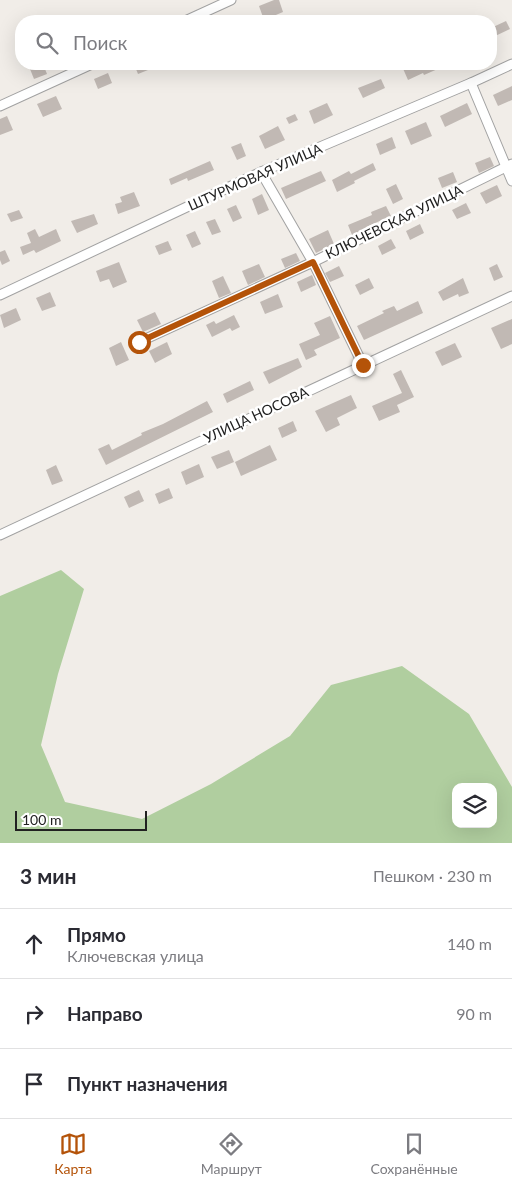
<!DOCTYPE html>
<html lang="ru">
<meta charset="utf-8">
<style>
:root{--surface:#fff;--page:#f7f7f7;--text:#2b2b33;--muted:#7c7c81;--line:#e1e1e2;--accent:#b45309}
body{margin:0;font-family:Lato,sans-serif;background:var(--page);color:var(--text)}
.controls{position:absolute;right:15px;bottom:15px;display:grid;overflow:hidden;border-radius:10px;box-shadow:0 5px 20px #0002}
.controls button{width:45px;height:45px;display:grid;place-items:center;padding:0;border:0;border-bottom:1px solid var(--line);background:var(--surface);color:var(--text);font:25px sans-serif}
.scale{position:absolute;left:15px;bottom:12px;width:132px;box-sizing:border-box;padding-left:5px;border:2px solid #212121;border-top:0;font-size:14px;line-height:18px;white-space:nowrap;color:#212121;-webkit-text-stroke:4px #fff;paint-order:stroke}
.stop{position:absolute;width:15px;height:15px;margin:-11px;border:4px solid #b45309;border-radius:50%;background:#fff}
.stop.end{background:#b45309;border-color:#fff;box-shadow:0 1px 5px #0008}
.list{margin:0;padding:0;list-style:none}
h2{display:flex;justify-content:space-between;align-items:center;height:65px;margin:0;padding:0 20px;font-size:21px}
h2 small{font-size:16px;font-weight:400;color:var(--muted)}
.list li{display:grid;grid-template-columns:32px 1fr auto;gap:15px;align-items:center;box-sizing:border-box;height:70px;padding:0 20px;border-top:1px solid var(--line)}
.list b{display:block;font-size:19px;white-space:nowrap}
.list p{margin:0;font-size:16px;white-space:nowrap;color:var(--muted)}
.list em{font-size:16px;font-style:normal;color:var(--muted)}
.icon{flex:none;width:28px;height:28px;fill:none;stroke:currentColor;stroke-width:2;stroke-linecap:round;stroke-linejoin:round}
.map{position:relative;flex:none;width:512px;height:843px;overflow:hidden}
.search{position:absolute;background:var(--surface);box-shadow:0 5px 20px #0002;left:15px;right:15px;top:15px;height:55px;display:flex;align-items:center;gap:12px;box-sizing:border-box;padding:0 18px;border-radius:20px;color:var(--muted);font-size:19px}
.sheet{height:275px;background:var(--surface)}
nav{display:flex;justify-content:space-around;align-items:center;box-sizing:border-box;height:70px;border-top:1px solid var(--line);background:var(--surface);font-size:14px;color:var(--muted)}
nav a{display:grid;justify-items:center;gap:2px}
nav .on{color:var(--accent)}
.map>svg:first-child{display:block}
.forest{fill:#b0ce9f;fill-rule:evenodd}
.building{fill:#c1b9b4}
.lines{fill:none;stroke-linecap:round;stroke-linejoin:round}
.minor-casing{stroke:#a2a2a2;stroke-width:11}
.minor{stroke:#fff;stroke-width:9}
.route{stroke:#b45309;stroke-width:6}
.labels{text-anchor:middle;stroke-width:5;stroke-linejoin:round;paint-order:stroke}
.street-label{font-size:14px;fill:#212121;stroke:#fff}
</style>
<div class="map">
<svg width="512" height="843" viewBox="0 0 512 843">
<rect width="100%" height="100%" fill="#f1ede8"/>
<path class="forest" d="M61 570 84 589 58 674 41 745 65 802 142 819 211 784 290 736 331 685 402 666 469 714 512 787V843H0V596ZM456 787H493V824H456Z"/>
<g class="building">
<polygon points="274,0 279,0 283,12 264,20 259,6"/>
<polygon points="506,21 510,29 491,38 491,28"/>
<polygon points="28,64 43,64 47,74 34,79"/>
<polygon points="134,64 163,64 138,74"/>
<polygon points="401,64 449,64 424,75 423,73 408,80"/>
<polygon points="108,73 112,83 98,89 94,79"/>
<polygon points="381,79 385,88 363,98 358,88"/>
<polygon points="512,86 512,100 498,106 493,95"/>
<polygon points="56,96 62,109 43,117 37,104"/>
<polygon points="327,103 333,115 314,124 309,111"/>
<polygon points="467,103 472,114 445,127 440,116"/>
<polygon points="295,114 298,120 289,124 286,118"/>
<polygon points="7,116 13,130 0,135 0,119"/>
<polygon points="426,122 432,136 411,145 405,131"/>
<polygon points="278,126 285,140 265,149 259,136"/>
<polygon points="392,137 396,148 380,155 376,144"/>
<polygon points="241,143 246,156 237,160 231,147"/>
<polygon points="490,157 494,166 479,173 475,163"/>
<polygon points="210,161 214,170 188,181 187,178 171,185 169,179"/>
<polygon points="373,163 376,170 354,181 355,183 337,192 332,180 349,171 351,174"/>
<polygon points="321,171 326,181 286,199 281,188"/>
<polygon points="453,172 457,182 442,188 438,178"/>
<polygon points="396,184 403,199 393,204 386,189"/>
<polygon points="497,185 502,196 486,204 480,193"/>
<polygon points="134,192 140,206 118,214 115,204 122,202 120,197"/>
<polygon points="262,194 269,210 258,215 252,199"/>
<polygon points="466,203 471,213 457,219 452,210"/>
<polygon points="236,205 242,218 233,222 227,209"/>
<polygon points="386,206 391,216 366,227 367,229 352,235 348,225 372,215 371,212"/>
<polygon points="19,210 23,218 11,222 7,214"/>
<polygon points="94,214 98,224 77,233 71,221"/>
<polygon points="215,219 221,232 212,235 206,222"/>
<polygon points="420,224 424,233 410,240 406,231"/>
<polygon points="35,229 39,237 56,229 61,241 36,253 34,250 23,255 20,247 31,243 27,233"/>
<polygon points="328,230 334,244 316,253 309,239"/>
<polygon points="195,231 201,244 192,248 186,235"/>
<polygon points="391,239 396,248 382,255 378,246"/>
<polygon points="168,241 172,250 159,255 155,246"/>
<polygon points="5,250 10,261 2,265 0,260 0,252"/>
<polygon points="296,253 300,261 285,268 281,259"/>
<polygon points="119,262 127,282 113,288 109,279 100,282 96,271"/>
<polygon points="259,264 265,277 248,285 242,271"/>
<polygon points="497,264 503,277 494,281 489,268"/>
<polygon points="339,266 344,276 330,282 325,273"/>
<polygon points="312,275 316,285 301,292 297,282"/>
<polygon points="223,276 231,293 219,298 212,281"/>
<polygon points="369,278 374,288 360,295 355,285"/>
<polygon points="463,278 469,293 459,297 458,294 443,301 438,292"/>
<polygon points="50,292 56,306 42,311 36,298"/>
<polygon points="278,294 283,307 265,314 260,302"/>
<polygon points="418,301 423,313 364,340 357,326 384,313 382,311 394,306 397,311"/>
<polygon points="16,308 21,320 4,328 0,315"/>
<polygon points="155,312 161,324 143,332 137,320"/>
<polygon points="234,315 240,327 232,331 230,328 212,337 206,325 214,321 216,324"/>
<polygon points="330,316 340,338 314,350 317,355 306,360 299,344 320,335 314,323"/>
<polygon points="512,319 512,344 501,349 491,328"/>
<polygon points="121,342 129,360 116,366 109,348"/>
<polygon points="167,342 172,354 155,363 149,351"/>
<polygon points="455,343 462,357 442,366 435,352"/>
<polygon points="298,358 302,367 269,384 263,372"/>
<polygon points="401,370 414,397 397,405 400,412 379,421 372,406 402,393 393,374"/>
<polygon points="250,381 254,390 227,403 223,394"/>
<polygon points="351,395 357,408 337,418 340,425 326,432 315,411"/>
<polygon points="207,401 213,412 106,465 98,449 109,444 112,450 142,435 141,433 163,424"/>
<polygon points="293,421 297,431 282,438 278,428"/>
<polygon points="270,445 277,460 241,476 235,462"/>
<polygon points="229,450 234,462 217,469 211,457"/>
<polygon points="199,464 204,477 186,485 181,472"/>
<polygon points="56,465 63,481 52,485 46,470"/>
<polygon points="169,488 173,498 159,504 155,494"/>
<polygon points="139,490 144,501 129,508 124,497"/>
</g>
<g class="lines">
<defs>
<g id="minor">
<polyline points="185,21 231,0"/>
<polyline points="471,83 512,181"/>
<polyline points="0,106 92,64"/>
<polyline points="261,172 313,262 363,365"/>
<polyline points="0,295 261,172 471,83 512,64"/>
<polyline points="139,342 313,262 512,164"/>
<polyline points="0,535 512,296"/>
</g>
</defs>
<use href="#minor" class="minor-casing"/>
<use href="#minor" class="minor"/>
</g>
<g class="lines">
<polyline class="route" points="139,342 313,262 363,365"/>
</g>
<g class="labels">
<g class="street-label">
<text transform="translate(255 177) rotate(-24)" y="5">ШТУРМОВАЯ УЛИЦА</text>
<text transform="translate(394 222) rotate(-26)" y="5">КЛЮЧЕВСКАЯ УЛИЦА</text>
<text transform="translate(256 415) rotate(-25)" y="5">УЛИЦА НОСОВА</text>
</g>
</g>
</svg>
<div class="controls">
<button><svg class="icon" aria-label="layers" viewBox="0 0 24 24"><path d="M12 4l9 5-9 5-9-5zM3 14l9 5 9-5"/></svg></button>
</div>
<div class="scale">100 m</div>
<div class="stop" style="left:139px;top:342px"></div>
<div class="stop end" style="left:363px;top:365px"></div>
<div class="search"><svg class="icon" aria-label="search" viewBox="0 0 24 24"><circle cx="10" cy="10" r="6"/><path d="M15 15l6 6"/></svg>Поиск</div>
</div>
<section class="sheet">
<h2>3 мин<small>Пешком · 230 m</small></h2>
<ul class="list">
<li><svg class="icon" aria-label="ahead" viewBox="0 0 24 24"><path d="M12 20V5M6 11l6-6 6 6"/></svg><div><b>Прямо</b><p>Ключевская улица</p></div><em>140 m</em></li>
<li><svg class="icon" aria-label="right" viewBox="0 0 24 24"><path d="M7 20v-9h11M14 6l5 5-5 5"/></svg><div><b>Направо</b></div><em>90 m</em></li>
<li><svg class="icon" aria-label="arrive" viewBox="0 0 24 24"><path d="M6 21V4h12l-3 4 3 4H6"/></svg><div><b>Пункт назначения</b></div></li>
</ul>
</section>
<nav>
<a class="on"><svg class="icon" aria-label="map" viewBox="0 0 24 24"><path d="M3 6l6-2 6 2 6-2v14l-6 2-6-2-6 2zM9 4v14M15 6v14"/></svg>Карта</a>
<a><svg class="icon" aria-label="directions" viewBox="0 0 24 24"><path d="M12 3l9 9-9 9-9-9zM9 14v-3h6M13 9l2 2-2 2"/></svg>Маршрут</a>
<a><svg class="icon" aria-label="saved" viewBox="0 0 24 24"><path d="M7 4h10v16l-5-4-5 4z"/></svg>Сохранённые</a>
</nav>
